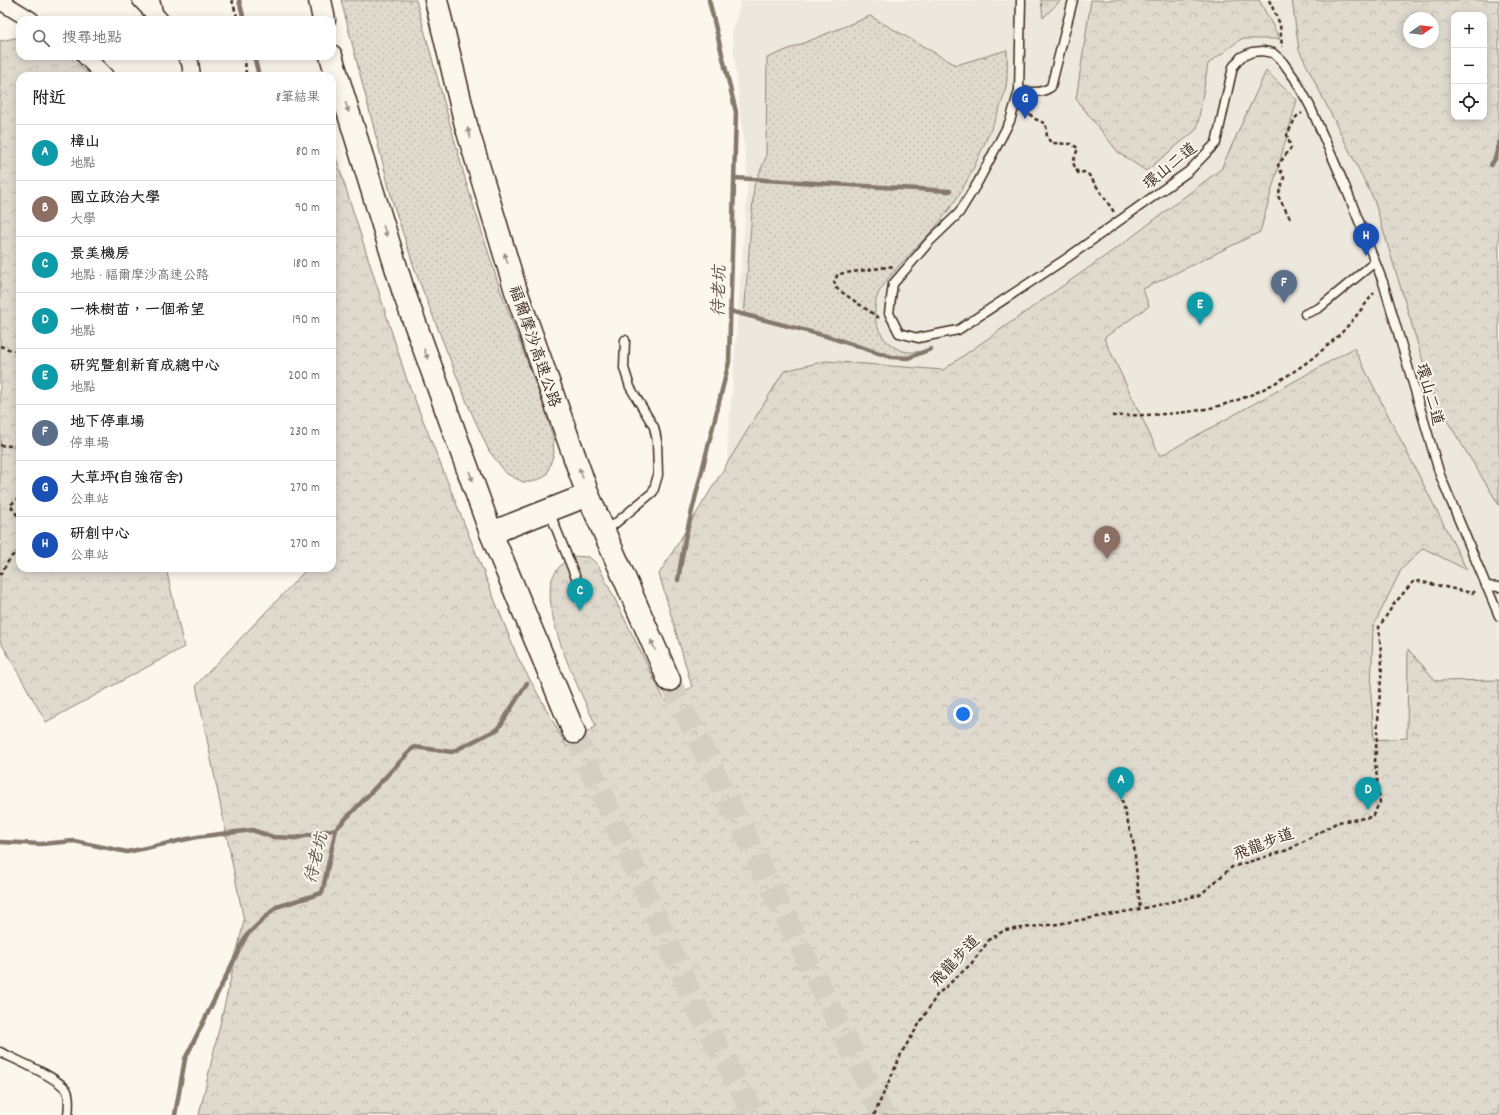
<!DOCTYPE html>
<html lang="zh-TW">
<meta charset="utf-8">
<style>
:root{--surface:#fff;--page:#f2f2f2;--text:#222;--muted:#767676;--line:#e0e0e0;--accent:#d1495b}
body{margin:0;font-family:Dekko,"LXGW WenKai TC",sans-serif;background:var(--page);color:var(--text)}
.controls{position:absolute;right:12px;top:12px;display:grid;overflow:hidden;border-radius:8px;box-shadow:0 2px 10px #0003}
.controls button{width:36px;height:36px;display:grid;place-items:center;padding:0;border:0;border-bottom:1px solid var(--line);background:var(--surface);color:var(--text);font:20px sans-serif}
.compass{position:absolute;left:1403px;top:12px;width:36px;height:36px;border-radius:50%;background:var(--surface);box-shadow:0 2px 10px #0003;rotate:75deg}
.you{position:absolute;left:963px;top:714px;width:14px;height:14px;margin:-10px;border:3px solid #fff;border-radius:50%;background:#1a73e8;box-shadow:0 0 0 6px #1a73e833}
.badge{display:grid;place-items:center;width:26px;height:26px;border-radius:50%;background:var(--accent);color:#fff;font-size:13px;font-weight:700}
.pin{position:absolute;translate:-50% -33px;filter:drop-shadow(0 1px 2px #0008)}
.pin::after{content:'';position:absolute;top:21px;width:14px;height:12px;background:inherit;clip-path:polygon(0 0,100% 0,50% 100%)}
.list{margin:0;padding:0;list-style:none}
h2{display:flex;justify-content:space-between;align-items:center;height:52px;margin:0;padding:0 16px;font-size:17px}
h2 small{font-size:13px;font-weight:400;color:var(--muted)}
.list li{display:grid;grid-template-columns:26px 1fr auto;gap:12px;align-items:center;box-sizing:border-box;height:56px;padding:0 16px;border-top:1px solid var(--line)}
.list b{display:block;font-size:15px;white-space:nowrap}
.list p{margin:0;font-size:13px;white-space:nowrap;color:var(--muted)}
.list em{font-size:13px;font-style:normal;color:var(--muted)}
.icon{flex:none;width:22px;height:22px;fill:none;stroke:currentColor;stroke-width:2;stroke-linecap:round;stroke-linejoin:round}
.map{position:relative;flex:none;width:1499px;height:1115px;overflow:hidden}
.search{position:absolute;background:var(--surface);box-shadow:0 2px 10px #0003;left:16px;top:16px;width:320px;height:44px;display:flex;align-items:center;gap:10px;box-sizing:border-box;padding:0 14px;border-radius:12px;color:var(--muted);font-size:15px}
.panel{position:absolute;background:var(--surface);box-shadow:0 2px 10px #0003;left:16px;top:72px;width:320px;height:500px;border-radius:12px}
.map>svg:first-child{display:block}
.built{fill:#ede8dd;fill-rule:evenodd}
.green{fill:url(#green-dots);stroke:#8d8276}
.forest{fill:url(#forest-crowns);stroke:#8d8276;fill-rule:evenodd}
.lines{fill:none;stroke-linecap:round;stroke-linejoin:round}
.stream{stroke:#85796d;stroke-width:4.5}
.highway-tunnel{stroke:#d5cec3;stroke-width:22;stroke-dasharray:22 11;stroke-linecap:butt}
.lane-casing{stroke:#3b2a1e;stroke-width:11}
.street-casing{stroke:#3b2a1e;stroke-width:19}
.highway-casing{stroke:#3b2a1e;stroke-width:25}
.path{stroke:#3b2a1e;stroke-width:2.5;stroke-dasharray:4 3;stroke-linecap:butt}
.lane{stroke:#fbf7ec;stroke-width:8}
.street{stroke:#fbf7ec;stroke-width:16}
.highway{stroke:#fbf7ec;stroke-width:22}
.oneway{fill:#9b9085}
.labels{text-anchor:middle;stroke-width:4;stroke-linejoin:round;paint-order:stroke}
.street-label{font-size:16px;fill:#3b2a1e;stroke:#fbf7ec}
.water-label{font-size:17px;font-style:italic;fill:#605246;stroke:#fbf7ec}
</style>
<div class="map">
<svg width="1499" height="1115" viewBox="0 0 1499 1115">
<defs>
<pattern id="green-dots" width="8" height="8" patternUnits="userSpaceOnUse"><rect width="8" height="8" fill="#dfd9ce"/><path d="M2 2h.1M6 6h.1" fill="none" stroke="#c0bab0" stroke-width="1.8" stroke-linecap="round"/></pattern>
<pattern id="forest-crowns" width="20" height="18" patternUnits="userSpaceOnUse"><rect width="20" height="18" fill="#dfd9ce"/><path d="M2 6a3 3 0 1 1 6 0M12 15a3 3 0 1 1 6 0" fill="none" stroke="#c0bab0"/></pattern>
</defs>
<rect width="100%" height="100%" fill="#fbf7ec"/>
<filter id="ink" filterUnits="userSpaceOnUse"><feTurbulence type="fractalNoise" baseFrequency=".025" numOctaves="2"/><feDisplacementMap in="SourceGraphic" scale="8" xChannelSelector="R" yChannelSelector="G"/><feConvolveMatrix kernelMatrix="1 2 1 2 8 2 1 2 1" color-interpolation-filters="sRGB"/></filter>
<g filter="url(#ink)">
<path class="built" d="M741 0H1499V1115L737 967 722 521 748 180 732 35ZM1454 15H1484V117H1454ZM1409 18H1433V42H1409Z"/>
<g class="green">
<polygon points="341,0 416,0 466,182 500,289 546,412 553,437 554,453 547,474 542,478 532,482 523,482 507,474 489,451 468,405 416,273 393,203"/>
<path d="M870 16 956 65 1007 50C1007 62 1008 75 1006 86 1003 104 994 122 987 138 970 177 958 202 929 234 916 248 883 280 877 297 870 318 880 344 903 351 909 353 917 352 924 351L903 358 891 356 831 336 744 316 754 186 766 157 767 58Z"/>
</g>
<g class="forest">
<polygon points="1041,0 1061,0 1043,18"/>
<polygon points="1091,0 1259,0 1280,39 1241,39 1208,64 1197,129 1146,171 1118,152 1076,99"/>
<path d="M1292 0H1499V505L1435 401 1374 200 1299 50ZM1454 15H1484V117H1454ZM1409 18H1433V42H1409Z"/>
<polygon points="20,37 20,56 69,56 90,76 20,76 20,568 166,568 184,647 46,722 0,641 0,41"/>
<path d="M1266 71 1297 100 1260 232 1143 289 1149 306 1104 338 1160 456 1354 348 1467 570 1423 548 1401 570 1373 627 1371 694 1374 740 1407 738 1408 649 1436 681 1499 680V1115H199L244 921 196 685 306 570 305 568H332V145L407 380 517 656 567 747 596 726C580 690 544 622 551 583 553 572 562 564 570 556L589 557 598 565 665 701 692 687 659 574 784 371 826 361 943 370 1125 242 1221 169Z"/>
</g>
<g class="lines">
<g class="stream">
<polyline points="239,0 244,20"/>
<polyline points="254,56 259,76"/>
<polyline points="1491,165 1495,159 1499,143"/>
<polyline points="734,178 950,191"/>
<polyline points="730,311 826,336 891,357 908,358 931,349"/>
<polyline points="678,580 685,539 729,362 736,112 709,0"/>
<polyline points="0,842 41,844 74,841 127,852 197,837 252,830 273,837 296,838 336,829"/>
<polyline points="175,1115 185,1059 246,936 276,907 322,893 336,829 414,747 452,752 498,729 527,683"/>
</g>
<g class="highway-tunnel">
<polyline points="669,680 883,1115"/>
<polyline points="574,732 697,1008 754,1115"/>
</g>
<defs>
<g id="lane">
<polyline points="155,0 159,15"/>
<polyline points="1021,0 1019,91 1010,121 978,182 959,213 930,241 893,284 889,313 899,333 918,338 958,330 1067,258 1189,171 1216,143 1233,67 1241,57 1252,52 1263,51 1273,53 1282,61 1295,79 1310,106 1345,186 1383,282 1440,475 1499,616"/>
<path d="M1019 91C1030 92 1041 94 1051 87L1073 0"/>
<polyline points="1305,314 1319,308 1375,262"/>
<polyline points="549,511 578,583"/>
<polyline points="605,532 653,492 658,475 657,441 654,427 630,387 624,368 625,340"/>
<polyline points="1486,586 1499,587"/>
<path d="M0 1052C14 1059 60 1078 67 1091 70 1098 69 1107 68 1115"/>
</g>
<g id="street">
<polyline points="141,0 160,20"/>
<polyline points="0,1 31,20"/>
<polyline points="85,56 105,76"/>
<polyline points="186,56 190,62 192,76"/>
</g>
<g id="highway">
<polyline points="320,0 324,20"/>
<polyline points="436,0 466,125 516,291 588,495 669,680"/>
<polyline points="331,56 404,293 491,533 574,732"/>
<polyline points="491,533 588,495"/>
</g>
</defs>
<use href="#lane" class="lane-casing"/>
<use href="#street" class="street-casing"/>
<use href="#highway" class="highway-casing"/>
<g class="path">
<polyline points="232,0 238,20"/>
<polyline points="1269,0 1280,24 1282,47"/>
<polyline points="245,56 246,76"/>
<polyline points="1026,108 1033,118 1046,124 1047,138 1052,143 1071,144 1078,148 1073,163 1078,173 1084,172 1089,175 1114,212"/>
<polyline points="1290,218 1278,196 1284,178 1278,165 1291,148 1287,135 1296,117 1302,113"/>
<polyline points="879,318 836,288 834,281 838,274 894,266"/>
<polyline points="0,346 20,353"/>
<path d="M1112 416C1141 415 1171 415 1200 410 1252 401 1299 373 1337 337 1351 324 1362 308 1374 293"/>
<polyline points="0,445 20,447"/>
<polyline points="20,498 10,505 20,519"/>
<polyline points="0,575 11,557 20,550"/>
<polyline points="1122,800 1134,846 1140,909"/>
<polyline points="874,1115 902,1052 937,995 971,964 990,939 1005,930 1058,924 1140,909 1200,895 1232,867 1288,850 1338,822 1372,817 1380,802 1375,762 1382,665 1379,627 1394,604 1413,582 1418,581 1472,593 1476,591"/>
</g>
<use href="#lane" class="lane"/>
<use href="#street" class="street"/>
<use href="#highway" class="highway"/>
</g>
<defs><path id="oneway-solid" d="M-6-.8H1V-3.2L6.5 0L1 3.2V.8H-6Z"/></defs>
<g class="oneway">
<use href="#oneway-solid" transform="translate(347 107) rotate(73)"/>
<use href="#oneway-solid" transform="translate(469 133) rotate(-107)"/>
<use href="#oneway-solid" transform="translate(385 231) rotate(73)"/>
<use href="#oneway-solid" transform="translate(506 258) rotate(-107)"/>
<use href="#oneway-solid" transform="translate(426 354) rotate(70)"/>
<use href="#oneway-solid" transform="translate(581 473) rotate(-110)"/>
<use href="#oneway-solid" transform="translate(471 476) rotate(70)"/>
<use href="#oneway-solid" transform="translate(653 645) rotate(-113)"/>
</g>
</g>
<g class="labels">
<g class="street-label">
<text transform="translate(1169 165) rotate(-39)" y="6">環山二道</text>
<text transform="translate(536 346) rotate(71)" y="6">福爾摩沙高速公路</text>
<text transform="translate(1431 394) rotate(74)" y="6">環山二道</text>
<text transform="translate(1263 843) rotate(-21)" y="6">飛龍步道</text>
<text transform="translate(954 960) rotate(-47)" y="6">飛龍步道</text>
</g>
<g class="water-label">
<text transform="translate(718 291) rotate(-88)" y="6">待老坑</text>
<text transform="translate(315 858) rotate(-76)" y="6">待老坑</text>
</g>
</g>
</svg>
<div class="controls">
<button>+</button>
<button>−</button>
<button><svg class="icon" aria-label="locate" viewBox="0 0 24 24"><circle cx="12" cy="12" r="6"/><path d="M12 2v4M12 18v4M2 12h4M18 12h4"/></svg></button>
</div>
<svg class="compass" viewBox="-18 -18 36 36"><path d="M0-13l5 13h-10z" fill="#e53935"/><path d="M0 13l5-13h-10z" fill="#767676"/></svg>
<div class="you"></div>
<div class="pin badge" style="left:1121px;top:800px;background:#0f9aa8">A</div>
<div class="pin badge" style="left:1107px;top:559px;background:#8d6e63">B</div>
<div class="pin badge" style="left:580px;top:611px;background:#0f9aa8">C</div>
<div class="pin badge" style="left:1368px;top:810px;background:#0f9aa8">D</div>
<div class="pin badge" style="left:1200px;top:325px;background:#0f9aa8">E</div>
<div class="pin badge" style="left:1284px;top:303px;background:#5c6f8a">F</div>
<div class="pin badge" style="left:1025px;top:119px;background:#1a4fb4">G</div>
<div class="pin badge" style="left:1366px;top:256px;background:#1a4fb4">H</div>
<div class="search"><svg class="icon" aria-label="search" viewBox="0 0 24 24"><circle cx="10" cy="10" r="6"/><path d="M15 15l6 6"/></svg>搜尋地點</div>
<section class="panel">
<h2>附近<small>8筆結果</small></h2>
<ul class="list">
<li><span class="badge" style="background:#0f9aa8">A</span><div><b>樟山</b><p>地點</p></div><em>80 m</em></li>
<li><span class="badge" style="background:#8d6e63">B</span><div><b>國立政治大學</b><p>大學</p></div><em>90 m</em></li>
<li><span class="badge" style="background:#0f9aa8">C</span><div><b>景美機房</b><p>地點 · 福爾摩沙高速公路</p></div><em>180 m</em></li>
<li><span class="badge" style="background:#0f9aa8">D</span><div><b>一株樹苗，一個希望</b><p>地點</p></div><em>190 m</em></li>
<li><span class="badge" style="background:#0f9aa8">E</span><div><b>研究暨創新育成總中心</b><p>地點</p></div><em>200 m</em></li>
<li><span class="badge" style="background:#5c6f8a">F</span><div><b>地下停車場</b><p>停車場</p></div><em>230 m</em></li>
<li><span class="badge" style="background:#1a4fb4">G</span><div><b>大草坪(自強宿舍)</b><p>公車站</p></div><em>270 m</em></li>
<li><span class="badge" style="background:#1a4fb4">H</span><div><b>研創中心</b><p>公車站</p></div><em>270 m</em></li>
</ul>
</section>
</div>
